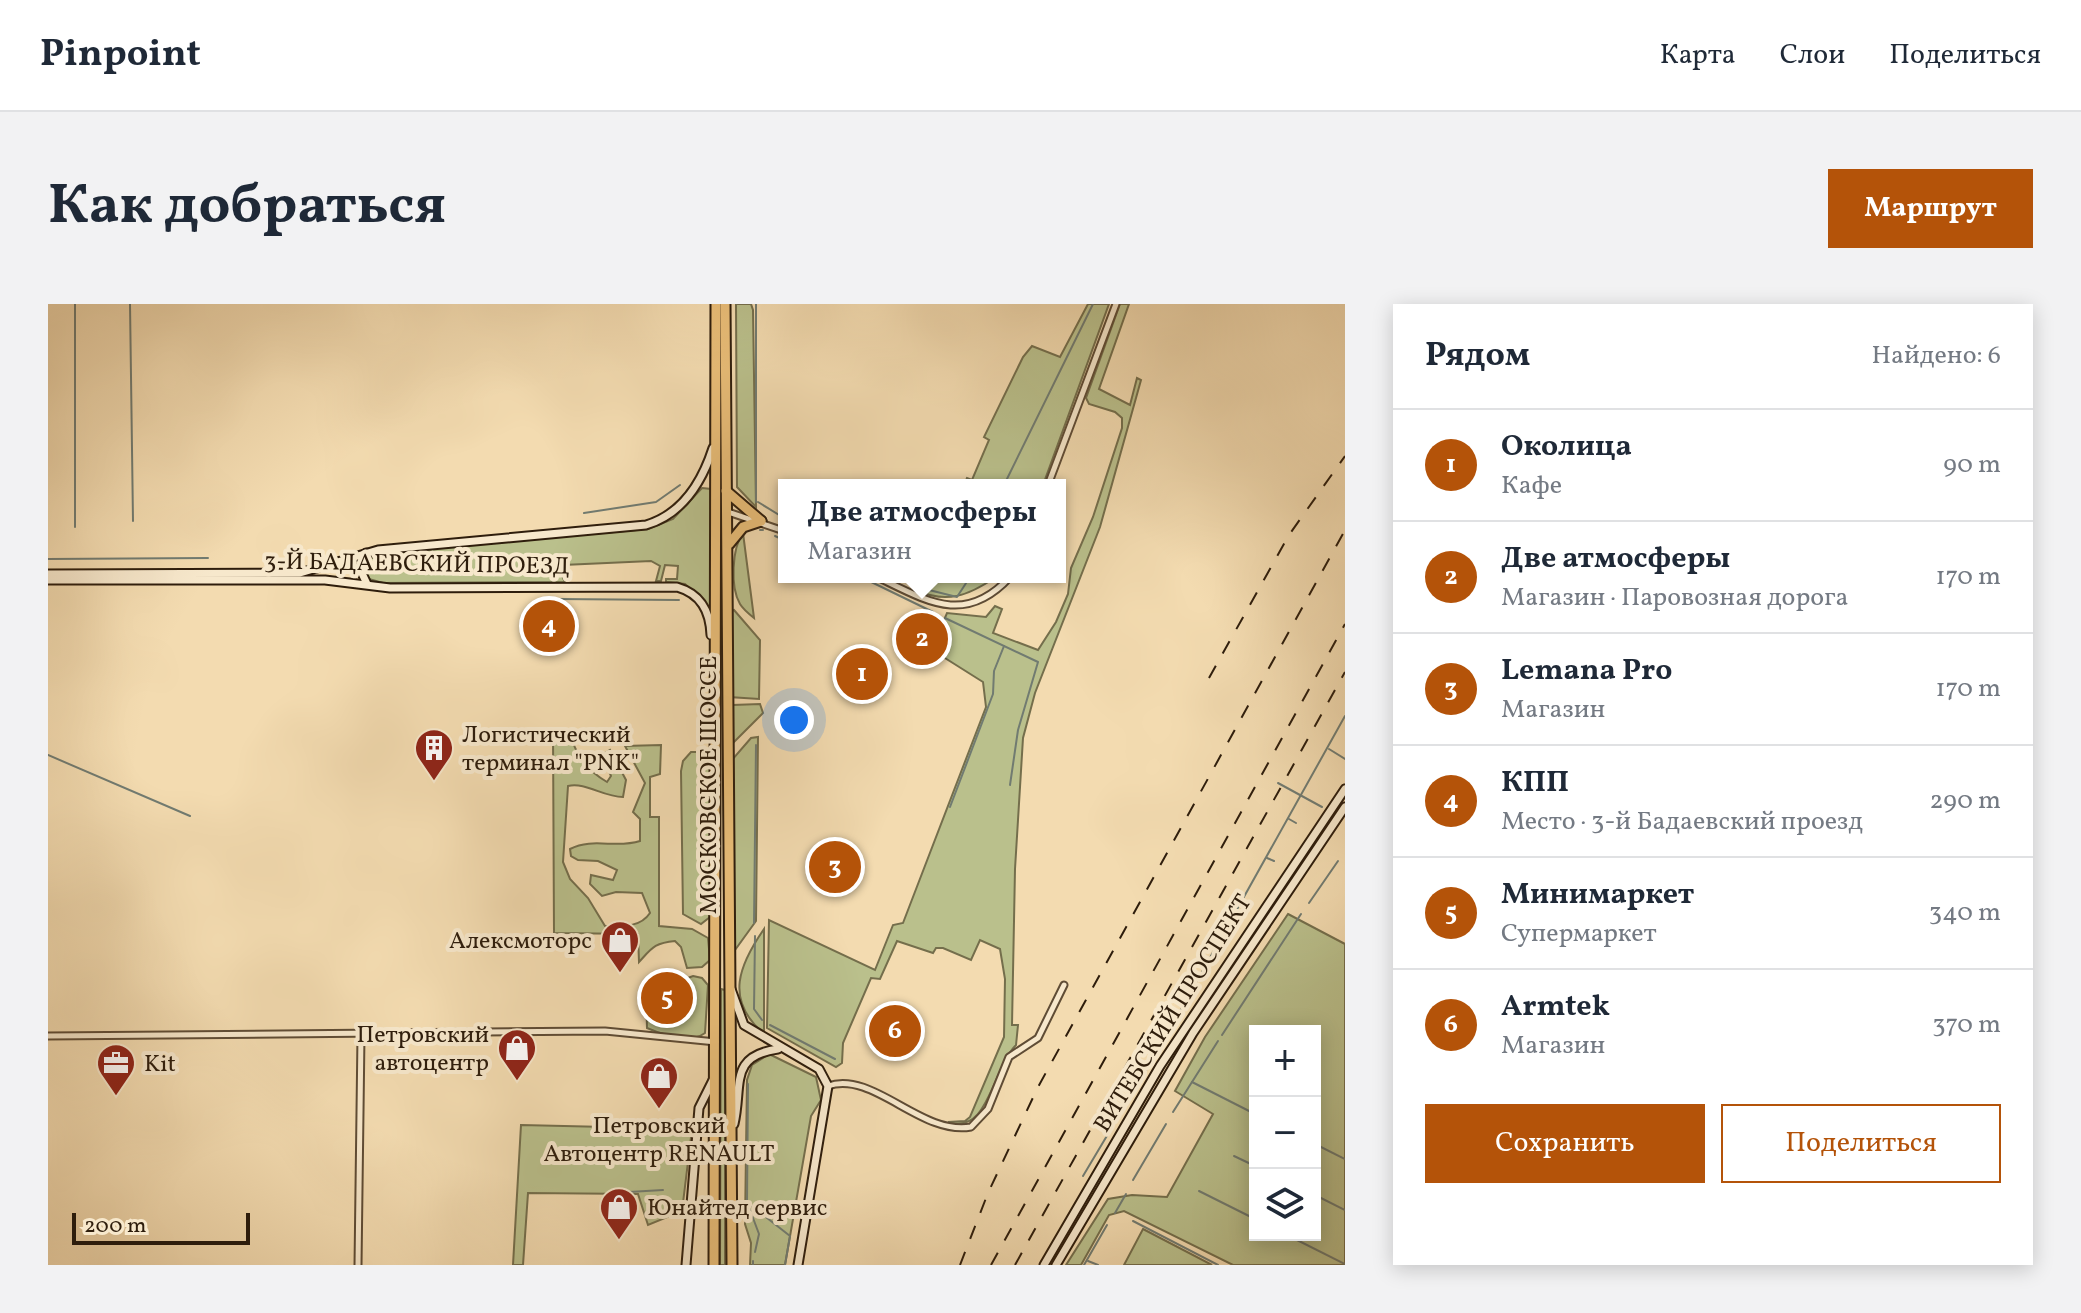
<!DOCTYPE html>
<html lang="ru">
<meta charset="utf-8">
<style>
:root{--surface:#fff;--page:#f2f2f3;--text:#1f2937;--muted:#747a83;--line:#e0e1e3;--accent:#b45309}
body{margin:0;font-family:Vollkorn,serif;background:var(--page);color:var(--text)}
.controls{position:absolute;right:24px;bottom:24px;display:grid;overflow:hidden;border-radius:0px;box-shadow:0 4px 20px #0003}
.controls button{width:72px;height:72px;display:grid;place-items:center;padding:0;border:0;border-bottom:2px solid var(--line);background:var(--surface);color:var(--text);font:40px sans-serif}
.scale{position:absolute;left:24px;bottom:20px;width:178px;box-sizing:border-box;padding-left:8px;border:4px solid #2e1d0c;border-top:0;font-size:22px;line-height:28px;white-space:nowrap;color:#2e1d0c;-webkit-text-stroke:6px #f7e8cc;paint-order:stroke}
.you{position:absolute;left:746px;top:416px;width:28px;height:28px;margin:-20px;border:6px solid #fff;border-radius:50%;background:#1a73e8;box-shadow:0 0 0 12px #1a73e833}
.badge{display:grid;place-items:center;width:52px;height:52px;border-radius:50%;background:var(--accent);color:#fff;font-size:26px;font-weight:700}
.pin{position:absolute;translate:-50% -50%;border:4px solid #fff;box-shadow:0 2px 8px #0006}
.popup{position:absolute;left:730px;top:175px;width:288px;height:104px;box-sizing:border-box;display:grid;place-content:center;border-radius:0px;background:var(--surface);filter:drop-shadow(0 2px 6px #0005);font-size:26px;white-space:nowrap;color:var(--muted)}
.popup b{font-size:30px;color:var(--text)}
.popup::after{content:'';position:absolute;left:50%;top:100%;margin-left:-16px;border:16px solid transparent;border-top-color:var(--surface)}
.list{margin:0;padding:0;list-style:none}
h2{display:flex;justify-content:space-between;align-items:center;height:104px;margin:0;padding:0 32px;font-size:34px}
h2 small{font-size:26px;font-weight:400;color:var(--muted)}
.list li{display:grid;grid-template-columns:52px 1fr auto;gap:24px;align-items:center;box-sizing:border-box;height:112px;padding:0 32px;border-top:2px solid var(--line)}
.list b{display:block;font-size:30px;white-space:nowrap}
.list p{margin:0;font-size:26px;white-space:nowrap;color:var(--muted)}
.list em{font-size:26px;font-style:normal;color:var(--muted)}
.actions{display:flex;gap:16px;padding:24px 32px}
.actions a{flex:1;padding:18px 0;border:2px solid var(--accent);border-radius:0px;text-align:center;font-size:28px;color:var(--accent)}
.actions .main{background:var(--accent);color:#fff}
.icon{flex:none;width:44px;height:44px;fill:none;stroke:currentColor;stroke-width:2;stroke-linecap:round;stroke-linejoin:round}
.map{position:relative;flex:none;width:1297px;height:961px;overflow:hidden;border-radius:0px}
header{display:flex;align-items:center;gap:48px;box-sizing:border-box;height:112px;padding:0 40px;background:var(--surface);border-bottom:2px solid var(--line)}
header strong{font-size:38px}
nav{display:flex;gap:44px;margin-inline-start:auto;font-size:28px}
.intro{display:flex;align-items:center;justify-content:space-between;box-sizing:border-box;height:192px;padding:0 48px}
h1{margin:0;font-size:56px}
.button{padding:20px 36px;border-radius:0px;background:var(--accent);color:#fff;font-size:28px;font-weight:700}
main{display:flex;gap:48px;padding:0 48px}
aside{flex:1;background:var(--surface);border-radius:0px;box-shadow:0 4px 20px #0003}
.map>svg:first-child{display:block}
.green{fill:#bac08c;stroke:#746e4c;stroke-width:2;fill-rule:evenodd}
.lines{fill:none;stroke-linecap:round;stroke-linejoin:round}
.stream{stroke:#717b71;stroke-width:2}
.street-casing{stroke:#5f4c35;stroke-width:9}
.secondary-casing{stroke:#2e1d0c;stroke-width:11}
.highway-casing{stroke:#2e1d0c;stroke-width:13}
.street{stroke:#f7e8cc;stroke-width:5}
.secondary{stroke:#f7e8cc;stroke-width:7}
.highway{stroke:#eabe78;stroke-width:9}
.rail{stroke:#2e1d0c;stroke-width:2;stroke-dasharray:14 14;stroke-linecap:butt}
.labels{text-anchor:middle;stroke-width:8;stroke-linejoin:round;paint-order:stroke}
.street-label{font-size:24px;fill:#2e1d0c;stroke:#f7e8cc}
.poi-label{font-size:24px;fill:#2e1d0c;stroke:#f7e8cc;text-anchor:start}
</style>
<header>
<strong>Pinpoint</strong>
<nav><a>Карта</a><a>Слои</a><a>Поделиться</a></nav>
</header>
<div class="intro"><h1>Как добраться</h1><a class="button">Маршрут</a></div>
<main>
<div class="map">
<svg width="1297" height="961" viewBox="0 0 1297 961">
<rect width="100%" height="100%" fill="#f3dbb0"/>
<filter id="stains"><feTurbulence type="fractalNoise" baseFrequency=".0025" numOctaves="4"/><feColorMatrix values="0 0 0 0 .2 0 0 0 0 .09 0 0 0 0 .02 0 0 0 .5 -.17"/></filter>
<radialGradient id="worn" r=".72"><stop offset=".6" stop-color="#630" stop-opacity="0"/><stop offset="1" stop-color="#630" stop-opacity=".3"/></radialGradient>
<g class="green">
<polygon points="688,0 703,0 705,6 708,203 689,183"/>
<polygon points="1040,0 1061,0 995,181 916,181 919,174 924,176 941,136 936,133 975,53 984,42 1012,53"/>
<path d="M1072 0H1081L1051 85 1082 101 1089 74 1093 76 1052 223 987 389 975 434 967 565 964 721H970L968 741C943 767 941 831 900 818L917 817 922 813 956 733 957 675 952 645 932 636 923 656 895 644H888L885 649 849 637 832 675 823 674 795 739 794 759 788 763 719 724 721 616 827 666 845 621 855 619 938 403 935 378 889 349V332L899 309 938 313 947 302 954 305 945 329 990 346 1008 318 1020 290 1023 264 1045 213 1074 124V114L1067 108 1041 100 1038 94Z"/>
<polygon points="654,184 663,185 663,305 637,280 618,278 618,275 629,275 630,262 617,261 613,277 608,277 612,262 603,257 515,261 512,268 517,278 335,279 321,275 317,268 322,255 336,248 600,225 625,215"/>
<path d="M695 229 706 314C701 310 695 305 692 300 682 283 684 244 695 229Z"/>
<path d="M871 273H948C920 292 899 300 867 286Z"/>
<polygon points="686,306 712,336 711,395 681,393 683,307"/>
<polygon points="712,400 715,409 684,440 685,401"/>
<path d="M505 427H521C528 451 537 465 559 478L563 472 554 451 562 446 578 476 575 493C555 493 538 478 520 482L515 558 522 575 540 594 557 622C574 622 592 624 602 609L594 589 568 588 554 592 542 580 543 571 565 576 569 566 550 557 530 556 523 552 522 545C545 533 568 545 592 537V515L585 508 597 479 577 442 613 441 612 470 602 473V513H611V622L644 625 660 634 662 656 654 663 639 664 633 643 627 637C606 639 604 644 591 658L590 630 506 629Z"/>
<polygon points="710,433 708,617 687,646 683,457 703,434"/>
<polygon points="643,448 656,448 662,461 662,613 653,620 635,610 633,467 635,457"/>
<path d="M1240 610 1297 640V961H1185L1076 907 1061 911 1033 961H1018L1060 895 1084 891 1119 893 1165 810 1127 787 1157 733ZM1207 727H1267V931H1207Z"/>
<path d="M716 625V728H714C677 695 691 661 716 625Z"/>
<path d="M645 672 654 674 660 681 657 729C642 740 615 731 599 724L598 687H602L603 709 628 710 629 690 638 689 637 675Z"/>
<polygon points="673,685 677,686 677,961 672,961"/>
<polygon points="721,750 768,773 773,796 763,812 737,961 702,961 703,939 697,920 699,776 704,761"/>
<polygon points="473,821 644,825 634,907 600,921 590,890 480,889 475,961 465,961"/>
<polygon points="1095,925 1164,961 1076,961"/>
</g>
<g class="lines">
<g class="stream">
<polyline points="82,0 85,217"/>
<polyline points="708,0 708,198"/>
<polyline points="956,181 1045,0"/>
<polyline points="710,198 736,214"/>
<polyline points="536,209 608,198 632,181"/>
<polyline points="27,223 27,0"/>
<polyline points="712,226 715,226"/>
<polyline points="727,232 736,236"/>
<polyline points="0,255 160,254"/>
<polyline points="813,273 885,308"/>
<polyline points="848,273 849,273"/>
<polyline points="869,283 909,293 922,273"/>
<polyline points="508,295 631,296"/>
<polyline points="897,314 990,358 970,426 962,481"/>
<polyline points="1281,445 1297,455"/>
<polyline points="0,451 142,512"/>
<polyline points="1230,479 1274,503"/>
<polyline points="902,503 945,390 946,367 956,342"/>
<polyline points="1241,515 1248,519"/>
<polyline points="1219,554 1226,557"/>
<polyline points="1261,599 1290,557"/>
<polyline points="706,619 708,441"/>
<polyline points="707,632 706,705 714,716"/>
<polyline points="722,721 787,755"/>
<polyline points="1174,731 1253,610"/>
<polyline points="1144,778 1207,810"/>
<polyline points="700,780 699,898 711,930 707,948"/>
<polyline points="1125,808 1170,737"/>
<polyline points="1267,840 1297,855"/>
<polyline points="1186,852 1207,862"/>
<polyline points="1035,872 1116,736 1297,412"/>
<polyline points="1085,876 1118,820"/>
<polyline points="1151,887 1207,915"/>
<polyline points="564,889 615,886"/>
<polyline points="1267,891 1297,906"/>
<polyline points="700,899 742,932 737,961"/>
<polyline points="1067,909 1078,890"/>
<polyline points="1085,917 1170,961"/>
<polyline points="1239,931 1297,960"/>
<polyline points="1040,957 1050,961"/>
<polyline points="705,961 705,957"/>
<polyline points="1036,961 1059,921"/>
</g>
<defs>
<g id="street">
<polyline points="1000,181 1068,0"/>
<polyline points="677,207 736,227"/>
<path d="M829 273C879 297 917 322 962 273"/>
<polyline points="0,732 557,727 668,738"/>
<path d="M780 782C825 766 873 832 923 823L940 805 961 753 990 734 1016 681"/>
<polyline points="310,961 313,731"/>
</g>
<g id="secondary">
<polyline points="318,249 312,265 319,280"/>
<path d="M0 270 252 269 330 246 598 221C635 210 654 178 665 144"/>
<path d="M0 276H277L342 284 629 283C653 290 662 307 663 331"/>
<polyline points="683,685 696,721 771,765 780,782 750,961"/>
<path d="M686 820C695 782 680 752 730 745"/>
<polyline points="638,961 651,804 665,776"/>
<polyline points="996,961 1112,762 1297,485"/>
<polyline points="1008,961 1145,729 1297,503"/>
</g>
<g id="highway">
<polyline points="677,0 684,961"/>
<polyline points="678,187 713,217"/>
<polyline points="681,240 695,223 713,217"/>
<polyline points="666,961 668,0"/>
</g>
</defs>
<use href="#street" class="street-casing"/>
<use href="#secondary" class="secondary-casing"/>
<use href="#highway" class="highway-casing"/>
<use href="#street" class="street"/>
<use href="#secondary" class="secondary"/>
<use href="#highway" class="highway"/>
<g class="rail">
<polyline points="1161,374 1241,231 1297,152"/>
<polyline points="912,961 940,889 990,783 1297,226"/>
<polyline points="943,961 1297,320"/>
<polyline points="967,961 1297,368"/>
</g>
</g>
<defs>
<symbol id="building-pin" viewBox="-11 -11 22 30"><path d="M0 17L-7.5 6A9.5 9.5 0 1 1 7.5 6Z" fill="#8f2418" stroke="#f7e8cc"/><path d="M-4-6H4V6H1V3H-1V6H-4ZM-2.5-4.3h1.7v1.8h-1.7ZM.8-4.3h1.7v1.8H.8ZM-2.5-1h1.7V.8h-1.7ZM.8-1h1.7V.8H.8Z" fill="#fff"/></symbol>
<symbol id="shop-pin" viewBox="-11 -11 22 30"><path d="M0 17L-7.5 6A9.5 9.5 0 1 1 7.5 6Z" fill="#8f2418" stroke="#f7e8cc"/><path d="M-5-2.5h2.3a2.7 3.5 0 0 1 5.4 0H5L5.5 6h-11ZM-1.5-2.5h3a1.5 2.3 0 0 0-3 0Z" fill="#fff"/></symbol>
<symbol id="office-pin" viewBox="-11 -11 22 30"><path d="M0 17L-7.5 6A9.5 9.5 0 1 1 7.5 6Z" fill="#8f2418" stroke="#f7e8cc"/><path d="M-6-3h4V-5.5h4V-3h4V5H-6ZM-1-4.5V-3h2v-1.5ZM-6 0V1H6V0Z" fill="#fff"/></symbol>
</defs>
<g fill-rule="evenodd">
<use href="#building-pin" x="364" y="422" width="44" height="60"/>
<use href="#shop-pin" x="550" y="614" width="44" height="60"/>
<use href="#shop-pin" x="447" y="722" width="44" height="60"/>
<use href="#office-pin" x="46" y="737" width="44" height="60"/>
<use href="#shop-pin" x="589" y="750" width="44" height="60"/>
<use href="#shop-pin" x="549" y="881" width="44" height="60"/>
</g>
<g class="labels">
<g class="street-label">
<text transform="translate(369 259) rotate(1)" y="8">3-Й БАДАЕВСКИЙ ПРОЕЗД</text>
<text transform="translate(660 481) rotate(-90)" y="8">МОСКОВСКОЕ ШОССЕ</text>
<text transform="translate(1124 709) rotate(-58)" y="8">ВИТЕБСКИЙ ПРОСПЕКТ</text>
</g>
<g class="poi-label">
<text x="414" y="438">Логистический<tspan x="414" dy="28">терминал "PNK"</tspan></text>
<text x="544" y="644" text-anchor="end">Алексмоторс</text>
<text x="441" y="738" text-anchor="end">Петровский<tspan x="441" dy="28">автоцентр</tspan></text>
<text x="96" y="767">Kit</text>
<text x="611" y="829" text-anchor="middle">Петровский<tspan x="611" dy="28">Автоцентр RENAULT</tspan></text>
<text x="599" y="911">Юнайтед сервис</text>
</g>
</g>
<rect width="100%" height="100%" filter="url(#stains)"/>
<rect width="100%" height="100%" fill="url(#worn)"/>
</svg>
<div class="controls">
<button>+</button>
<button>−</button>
<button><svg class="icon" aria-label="layers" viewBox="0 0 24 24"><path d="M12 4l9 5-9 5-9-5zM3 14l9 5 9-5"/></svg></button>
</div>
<div class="scale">200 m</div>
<div class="you"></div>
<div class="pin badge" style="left:814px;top:370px">1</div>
<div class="pin badge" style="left:874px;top:335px">2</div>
<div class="popup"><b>Две атмосферы</b>Магазин</div>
<div class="pin badge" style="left:787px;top:563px">3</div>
<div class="pin badge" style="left:501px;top:322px">4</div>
<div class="pin badge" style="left:619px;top:694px">5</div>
<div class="pin badge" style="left:847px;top:727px">6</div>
</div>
<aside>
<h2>Рядом<small>Найдено: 6</small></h2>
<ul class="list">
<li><span class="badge">1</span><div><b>Околица</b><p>Кафе</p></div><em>90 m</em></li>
<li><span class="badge">2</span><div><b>Две атмосферы</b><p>Магазин · Паровозная дорога</p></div><em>170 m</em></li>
<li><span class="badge">3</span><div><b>Lemana Pro</b><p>Магазин</p></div><em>170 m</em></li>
<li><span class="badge">4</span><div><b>КПП</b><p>Место · 3-й Бадаевский проезд</p></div><em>290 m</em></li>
<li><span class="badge">5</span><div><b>Минимаркет</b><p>Супермаркет</p></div><em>340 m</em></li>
<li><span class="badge">6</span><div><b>Armtek</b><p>Магазин</p></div><em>370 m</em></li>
</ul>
<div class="actions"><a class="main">Сохранить</a><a>Поделиться</a></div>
</aside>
</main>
